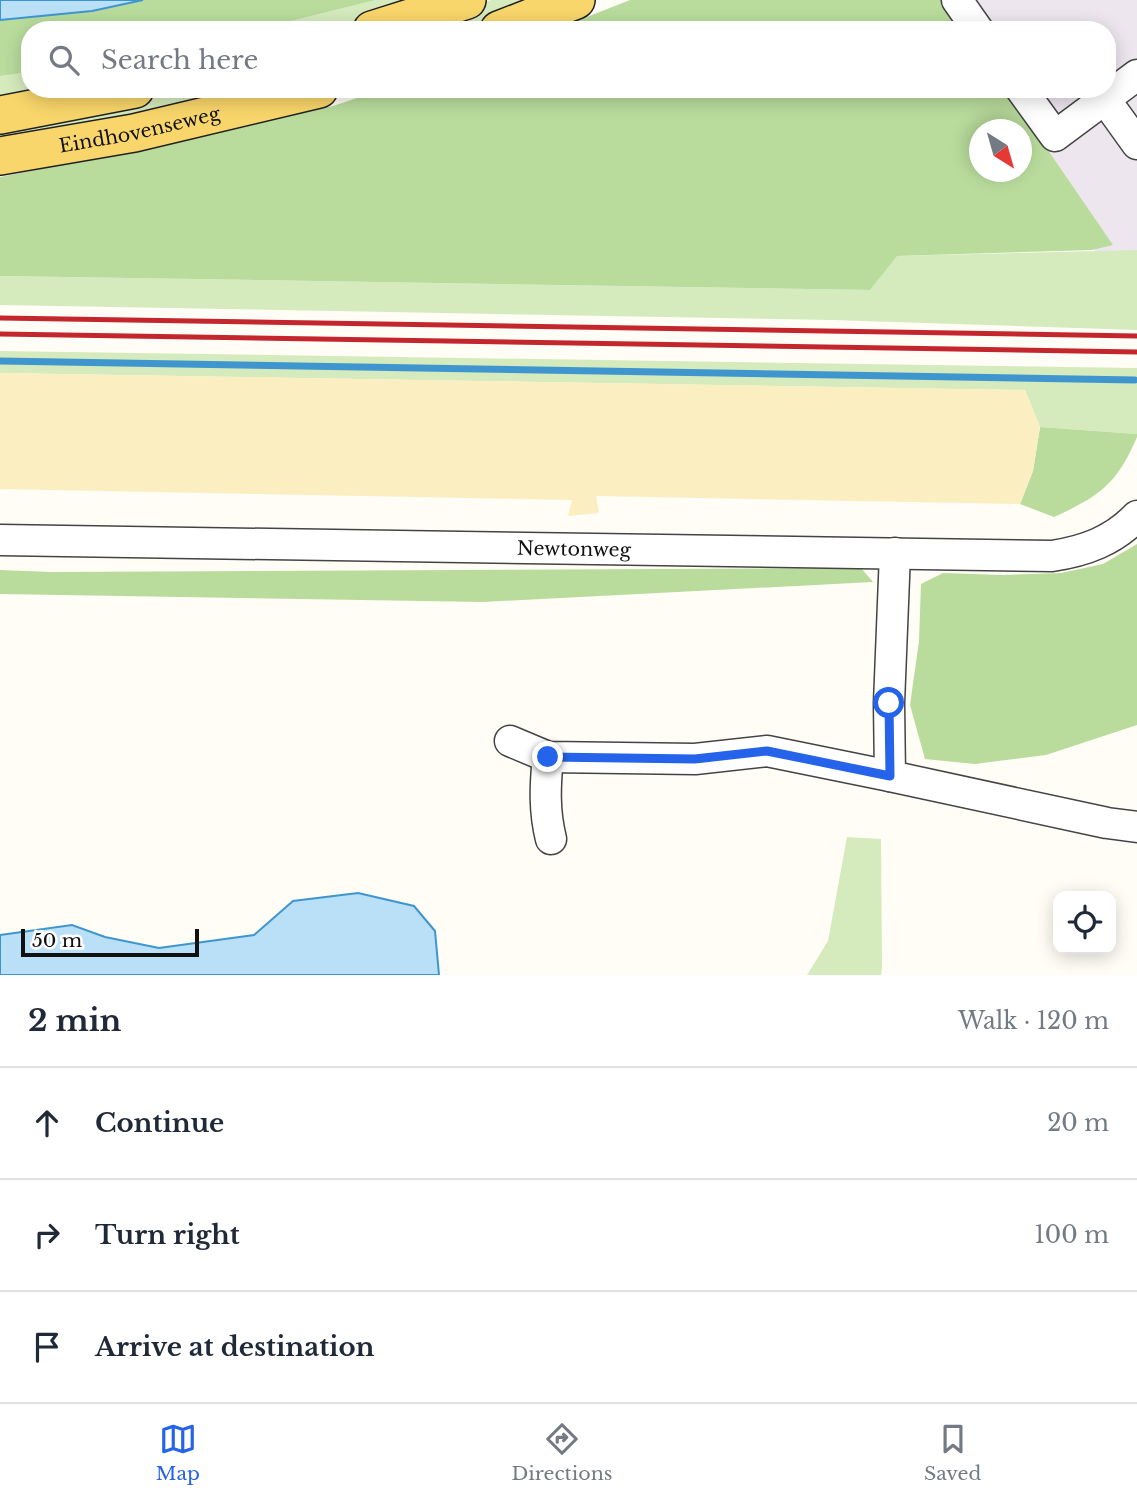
<!DOCTYPE html>
<meta charset="utf-8">
<style>
:root{--surface:#fff;--page:#f6f6f7;--text:#1f2937;--muted:#747a83;--line:#e0e1e3;--accent:#2563eb}
body{margin:0;font-family:"Libre Baskerville",serif;background:var(--page);color:var(--text)}
.controls{position:absolute;right:21px;bottom:21px;display:grid;overflow:hidden;border-radius:14px;box-shadow:0 4px 18px #0003}
.controls button{width:63px;height:63px;display:grid;place-items:center;padding:0;border:0;border-bottom:2px solid var(--line);background:var(--surface);color:var(--text);font:35px sans-serif}
.compass{position:absolute;left:969px;top:119px;width:63px;height:63px;border-radius:50%;background:var(--surface);box-shadow:0 4px 18px #0003;rotate:143deg}
.scale{position:absolute;left:21px;bottom:18px;width:178px;box-sizing:border-box;padding-left:7px;border:4px solid #111;border-top:0;font-size:19px;line-height:24px;white-space:nowrap;color:#111;-webkit-text-stroke:5px #fff;paint-order:stroke}
.stop{position:absolute;width:21px;height:21px;margin:-16px;border:5px solid #2563eb;border-radius:50%;background:#fff}
.stop.end{background:#2563eb;border-color:#fff;box-shadow:0 2px 7px #0008}
.list{margin:0;padding:0;list-style:none}
h2{display:flex;justify-content:space-between;align-items:center;height:91px;margin:0;padding:0 28px;font-size:30px}
h2 small{font-size:23px;font-weight:400;color:var(--muted)}
.list li{display:grid;grid-template-columns:46px 1fr auto;gap:21px;align-items:center;box-sizing:border-box;height:112px;padding:0 28px;border-top:2px solid var(--line)}
.list b{display:block;font-size:26px;white-space:nowrap}
.list em{font-size:23px;font-style:normal;color:var(--muted)}
.icon{flex:none;width:38px;height:38px;fill:none;stroke:currentColor;stroke-width:2;stroke-linecap:round;stroke-linejoin:round}
.map{position:relative;flex:none;width:1137px;height:975px;overflow:hidden}
.search{position:absolute;background:var(--surface);box-shadow:0 4px 18px #0003;left:21px;right:21px;top:21px;height:77px;display:flex;align-items:center;gap:18px;box-sizing:border-box;padding:0 24px;border-radius:28px;color:var(--muted);font-size:26px}
.sheet{height:427px;background:var(--surface)}
nav{display:flex;justify-content:space-around;align-items:center;box-sizing:border-box;height:98px;border-top:2px solid var(--line);background:var(--surface);font-size:19px;color:var(--muted)}
nav a{display:grid;justify-items:center;gap:4px}
nav .on{color:var(--accent)}
.map>svg:first-child{display:block}
.industrial{fill:#eee6ef}
.green{fill:#d5ebbd}
.forest{fill:#b9dc9c;fill-rule:evenodd}
.sand{fill:#fbeec1}
.water{fill:#b9e0f7;stroke:#3f96cf;stroke-width:2}
.lines{fill:none;stroke-linecap:round;stroke-linejoin:round}
.stream{stroke:#3f96cf;stroke-width:7}
.minor-casing{stroke:#444;stroke-width:33}
.major-casing{stroke:#222;stroke-width:40}
.minor{stroke:#fff;stroke-width:30}
.major{stroke:#f9d66b;stroke-width:37}
.rail{stroke:#c4262e;stroke-width:5}
.route{stroke:#2563eb;stroke-width:9}
.labels{text-anchor:middle;stroke-width:7;stroke-linejoin:round;paint-order:stroke}
.street-label{font-size:19px;fill:#111;stroke:#fff}
</style>
<div class="map">
<svg width="1137" height="975" viewBox="0 0 1137 975">
<rect width="100%" height="100%" fill="#fffdf5"/>
<polygon class="industrial" points="935,0 1137,0 1137,257 1099,257 1022,135 1021,130 992,89 1107,89 1107,30 954,30"/>
<g class="green">
<polygon points="376,0 429,0 334,30 255,30"/>
<polygon points="491,0 554,0 472,30 399,30"/>
<polygon points="30,72 30,89 74,89 0,103 0,76"/>
<polygon points="174,89 280,89 0,147 0,122"/>
<polygon points="1137,250 1137,330 831,320 0,305 0,276 870,290 896,256"/>
<polygon points="0,351 1137,368 1137,434 1040,427 1025,390 0,373"/>
<polygon points="847,837 881,839 882,968 881,975 807,975 828,941"/>
</g>
<g class="forest">
<polygon points="143,0 376,0 255,30 30,30 30,72 0,76 0,20 92,11"/>
<polygon points="630,0 945,0 965,30 554,30"/>
<path d="M384 89H1006L1113 245 1092 250 897 256 870 290 0 276V177L173 143 333 106ZM979 130H1021V172H979Z"/>
<path d="M1040 427 1137 434V437C1117 484 1100 496 1054 517L1020 504 1033 471Z"/>
<polygon points="1137,544 1137,725 1046,755 975,764 925,759 910,705 919,641 921,584 943,573 1003,575 1061,573 1103,564"/>
<polygon points="861,568 873,582 483,602 0,594 0,570 51,572"/>
</g>
<polygon class="sand" points="0,373 1025,390 1040,427 1033,471 1020,504 596,496 599,513 568,516 572,500 0,489"/>
<g class="water">
<polygon points="0,0 143,0 92,11 0,20"/>
<polygon points="358,893 414,906 435,931 439,975 0,975 0,935 72,925 105,937 159,948 254,935 293,901"/>
</g>
<g class="lines">
<polyline class="stream" points="0,361 1135,380"/>
<defs>
<g id="minor">
<polyline points="957,0 978,30"/>
<polyline points="1021,89 1055,136 1137,75"/>
<polyline points="1104,98 1137,144"/>
<path id="s1" d="M0 540 1052 556C1085 551 1113 541 1137 516"/>
<polyline points="895,553 889,703 890,776 1107,823 1137,827"/>
<polyline points="510,741 548,757 695,759 767,751 890,776"/>
<path d="M548 757C545 786 544 811 551 839"/>
</g>
<g id="major">
<polyline points="372,30 467,0"/>
<polyline points="499,30 576,0"/>
<polyline points="0,115 135,89"/>
<path id="s2" d="M0 156 134 133 319 89"/>
</g>
</defs>
<use href="#minor" class="minor-casing"/>
<use href="#major" class="major-casing"/>
<use href="#minor" class="minor"/>
<use href="#major" class="major"/>
<g class="rail">
<polyline points="0,318 1137,336"/>
<polyline points="0,334 1137,352"/>
</g>
</g>
<g class="lines">
<polyline class="route" points="548,757 695,759 767,751 890,776 889,703"/>
</g>
<g class="labels">
<g class="street-label">
<text dy="7" stroke="none"><textPath href="#s2" startOffset="142">Eindhovenseweg</textPath></text>
<text dy="7" stroke="none"><textPath href="#s1" startOffset="574">Newtonweg</textPath></text>
</g>
</g>
</svg>
<div class="controls">
<button><svg class="icon" aria-label="locate" viewBox="0 0 24 24"><circle cx="12" cy="12" r="6"/><path d="M12 2v4M12 18v4M2 12h4M18 12h4"/></svg></button>
</div>
<svg class="compass" viewBox="-18 -18 36 36"><path d="M0-13l5 13h-10z" fill="#e53935"/><path d="M0 13l5-13h-10z" fill="#747a83"/></svg>
<div class="scale">50 m</div>
<div class="stop" style="left:889px;top:703px"></div>
<div class="stop end" style="left:548px;top:757px"></div>
<div class="search"><svg class="icon" aria-label="search" viewBox="0 0 24 24"><circle cx="10" cy="10" r="6"/><path d="M15 15l6 6"/></svg>Search here</div>
</div>
<section class="sheet">
<h2>2 min<small>Walk · 120 m</small></h2>
<ul class="list">
<li><svg class="icon" aria-label="ahead" viewBox="0 0 24 24"><path d="M12 20V5M6 11l6-6 6 6"/></svg><div><b>Continue</b></div><em>20 m</em></li>
<li><svg class="icon" aria-label="right" viewBox="0 0 24 24"><path d="M7 20v-9h11M14 6l5 5-5 5"/></svg><div><b>Turn right</b></div><em>100 m</em></li>
<li><svg class="icon" aria-label="arrive" viewBox="0 0 24 24"><path d="M6 21V4h12l-3 4 3 4H6"/></svg><div><b>Arrive at destination</b></div></li>
</ul>
</section>
<nav>
<a class="on"><svg class="icon" aria-label="map" viewBox="0 0 24 24"><path d="M3 6l6-2 6 2 6-2v14l-6 2-6-2-6 2zM9 4v14M15 6v14"/></svg>Map</a>
<a><svg class="icon" aria-label="directions" viewBox="0 0 24 24"><path d="M12 3l9 9-9 9-9-9zM9 14v-3h6M13 9l2 2-2 2"/></svg>Directions</a>
<a><svg class="icon" aria-label="saved" viewBox="0 0 24 24"><path d="M7 4h10v16l-5-4-5 4z"/></svg>Saved</a>
</nav>
